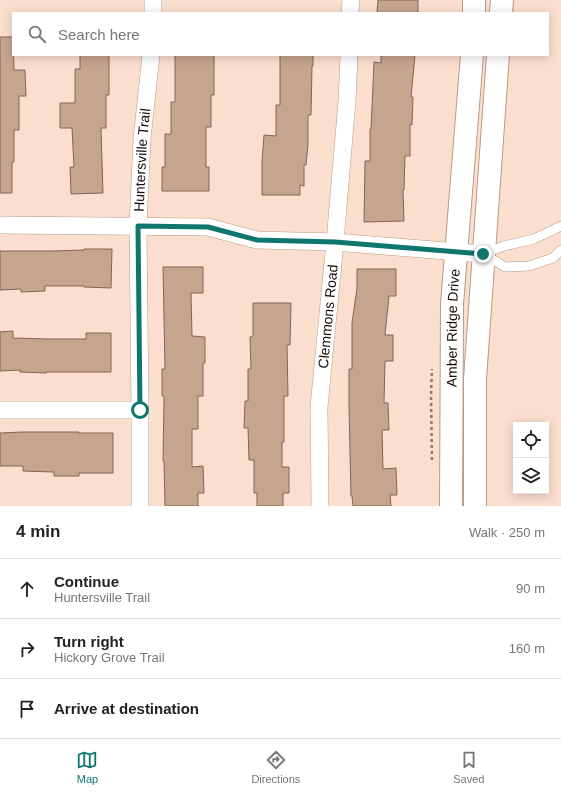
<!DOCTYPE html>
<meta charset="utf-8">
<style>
:root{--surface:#fff;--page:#f6f6f6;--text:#222;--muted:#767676;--line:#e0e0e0;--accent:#0f766e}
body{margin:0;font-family:Arial,sans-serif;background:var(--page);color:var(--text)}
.controls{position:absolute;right:12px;bottom:12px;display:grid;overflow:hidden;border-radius:0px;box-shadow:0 2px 10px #0003}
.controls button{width:36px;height:36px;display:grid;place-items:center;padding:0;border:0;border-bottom:1px solid var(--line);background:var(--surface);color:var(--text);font:20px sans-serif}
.stop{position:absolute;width:12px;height:12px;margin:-9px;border:3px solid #0f766e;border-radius:50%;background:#fff}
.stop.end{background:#0f766e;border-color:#fff;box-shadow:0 1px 4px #0008}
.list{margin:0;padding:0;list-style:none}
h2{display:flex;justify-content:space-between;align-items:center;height:52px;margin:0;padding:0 16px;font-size:17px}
h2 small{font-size:13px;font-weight:400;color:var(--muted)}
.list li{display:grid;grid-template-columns:26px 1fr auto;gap:12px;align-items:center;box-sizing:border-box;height:60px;padding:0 16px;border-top:1px solid var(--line)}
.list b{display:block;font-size:15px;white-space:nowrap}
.list p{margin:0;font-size:13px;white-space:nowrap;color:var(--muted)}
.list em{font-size:13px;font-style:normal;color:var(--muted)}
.icon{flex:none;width:22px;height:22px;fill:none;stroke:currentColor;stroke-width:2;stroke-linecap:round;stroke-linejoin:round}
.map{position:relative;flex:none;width:561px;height:506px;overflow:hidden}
.search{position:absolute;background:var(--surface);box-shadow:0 2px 10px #0003;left:12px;right:12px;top:12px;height:44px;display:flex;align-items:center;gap:10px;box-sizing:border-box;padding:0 14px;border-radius:0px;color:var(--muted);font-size:15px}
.sheet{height:232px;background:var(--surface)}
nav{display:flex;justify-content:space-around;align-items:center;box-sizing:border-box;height:56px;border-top:1px solid var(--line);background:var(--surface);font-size:11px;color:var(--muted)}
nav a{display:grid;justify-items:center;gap:2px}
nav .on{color:var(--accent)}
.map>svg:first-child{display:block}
.building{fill:#c6a58f;stroke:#826451}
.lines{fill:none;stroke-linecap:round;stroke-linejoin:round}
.lane-casing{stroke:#ba9a85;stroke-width:10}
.street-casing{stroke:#ba9a85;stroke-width:18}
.secondary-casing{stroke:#ba9a85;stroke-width:24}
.path{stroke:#8d796d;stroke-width:2.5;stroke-dasharray:3 3;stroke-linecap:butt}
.lane{stroke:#fff;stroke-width:9}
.street{stroke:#fff;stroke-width:17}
.secondary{stroke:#fff;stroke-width:22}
.route{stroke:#0f766e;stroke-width:5}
.labels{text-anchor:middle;stroke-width:4;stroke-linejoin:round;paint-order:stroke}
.street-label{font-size:14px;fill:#160b05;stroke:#fff}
</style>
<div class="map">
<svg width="561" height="506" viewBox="0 0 561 506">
<rect width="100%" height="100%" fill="#fbdfce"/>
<g class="building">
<polygon points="378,0 418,0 418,13 377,13"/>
<polygon points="0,37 13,37 14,70 25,70 26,96 19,96 19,130 14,130 14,162 12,162 12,193 0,193"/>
<polygon points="80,55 109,55 109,95 106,95 106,128 101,128 103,193 71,194 70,167 74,167 72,128 60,128 60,103 75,103 75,69 80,69"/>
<polygon points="175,55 214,55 214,95 211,95 211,127 206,127 206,167 209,167 209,191 162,191 162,167 165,167 165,134 171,134 171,102 175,102"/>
<polygon points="280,55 313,55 313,66 312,66 311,115 308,115 308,145 306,165 304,165 304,186 300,185 300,195 262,195 262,161 264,135 276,136 276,105 280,105"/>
<polygon points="381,55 415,55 411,97 413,97 412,125 410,124 410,156 405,156 404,190 403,190 404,221 364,222 365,161 370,161 370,129 371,129 374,62 381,63"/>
<polygon points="84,249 112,249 111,288 84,287 84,286 45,286 45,291 21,292 21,289 0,290 0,251 52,251 84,250"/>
<polygon points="163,267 203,267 203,293 191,293 192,336 205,337 205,363 203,363 203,396 198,396 198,429 192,429 192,467 203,466 204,493 198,493 198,506 165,506 164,461 163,461 164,396 162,396 162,369 165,369"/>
<polygon points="357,269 396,269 396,296 389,296 385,335 393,335 393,361 385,361 384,403 388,403 389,430 382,430 383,469 396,468 397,495 390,495 391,506 353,506 352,496 351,496 349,408 349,369 352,369 352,323 357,288"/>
<polygon points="253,303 291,303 290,345 287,345 288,396 284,396 284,442 282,442 282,467 289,467 289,493 283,493 283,506 257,506 257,493 254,493 254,460 249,460 248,428 244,428 245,401 248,401 248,369 251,369 250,337 253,336"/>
<polygon points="13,331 13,338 47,339 86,339 86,333 111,333 111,372 46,372 46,373 20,372 20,370 0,371 0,332"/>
<polygon points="22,432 79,432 79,433 113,433 113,473 79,473 79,476 54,476 54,472 23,471 23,466 0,466 0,433"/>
</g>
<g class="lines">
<defs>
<g id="lane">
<polyline points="484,253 504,246 534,239 561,226"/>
<polyline points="484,254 505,267 529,266 553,258 561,250"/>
</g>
<g id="street">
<polyline points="153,13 153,0"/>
<polyline points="350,13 351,0"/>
<polyline points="0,225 208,227 257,240 335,242 483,254"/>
<polyline points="0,410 140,410"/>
<path id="s1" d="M140 506V410L138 226 142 139 151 55"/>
<path id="s2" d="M320 506 319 407 335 242 347 101 349 55"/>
</g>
<g id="secondary">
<polyline points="474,13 474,0"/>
<polyline points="501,13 502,0"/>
<path id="s3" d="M451 506 452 304 472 55"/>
<polyline points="475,506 475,379 498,55"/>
</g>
</defs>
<use href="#lane" class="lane-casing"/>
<use href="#street" class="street-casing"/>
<use href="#secondary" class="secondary-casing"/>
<polyline class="path" points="432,460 431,394 432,369"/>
<use href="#lane" class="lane"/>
<use href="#street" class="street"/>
<use href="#secondary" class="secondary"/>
</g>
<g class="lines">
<polyline class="route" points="140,410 138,226 208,227 257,240 335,242 483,254"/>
</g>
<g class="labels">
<g class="street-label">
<text dy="5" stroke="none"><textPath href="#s1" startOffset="346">Huntersville Trail</textPath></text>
<text dy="5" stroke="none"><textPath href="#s2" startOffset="190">Clemmons Road</textPath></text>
<text dy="5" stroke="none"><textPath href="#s3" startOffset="178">Amber Ridge Drive</textPath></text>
</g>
</g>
</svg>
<div class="controls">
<button><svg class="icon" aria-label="locate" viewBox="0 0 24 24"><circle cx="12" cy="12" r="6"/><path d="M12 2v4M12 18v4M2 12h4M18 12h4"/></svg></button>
<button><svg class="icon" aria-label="layers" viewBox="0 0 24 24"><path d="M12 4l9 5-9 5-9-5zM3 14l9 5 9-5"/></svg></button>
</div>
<div class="stop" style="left:140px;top:410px"></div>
<div class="stop end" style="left:483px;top:254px"></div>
<div class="search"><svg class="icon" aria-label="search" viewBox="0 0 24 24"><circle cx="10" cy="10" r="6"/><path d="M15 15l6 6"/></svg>Search here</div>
</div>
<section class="sheet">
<h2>4 min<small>Walk · 250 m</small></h2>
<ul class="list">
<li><svg class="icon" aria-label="ahead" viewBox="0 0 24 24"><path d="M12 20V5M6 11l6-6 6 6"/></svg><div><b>Continue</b><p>Huntersville Trail</p></div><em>90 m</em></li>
<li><svg class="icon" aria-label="right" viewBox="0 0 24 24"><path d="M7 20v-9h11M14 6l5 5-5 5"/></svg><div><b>Turn right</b><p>Hickory Grove Trail</p></div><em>160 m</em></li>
<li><svg class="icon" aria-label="arrive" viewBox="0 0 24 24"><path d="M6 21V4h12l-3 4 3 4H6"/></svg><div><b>Arrive at destination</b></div></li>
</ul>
</section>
<nav>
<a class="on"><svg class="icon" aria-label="map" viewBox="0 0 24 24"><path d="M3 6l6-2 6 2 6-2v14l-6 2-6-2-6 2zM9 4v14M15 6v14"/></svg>Map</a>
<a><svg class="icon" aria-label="directions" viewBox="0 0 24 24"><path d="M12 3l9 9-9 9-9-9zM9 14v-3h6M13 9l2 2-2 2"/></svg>Directions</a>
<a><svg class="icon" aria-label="saved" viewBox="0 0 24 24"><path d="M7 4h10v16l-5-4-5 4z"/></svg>Saved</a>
</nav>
